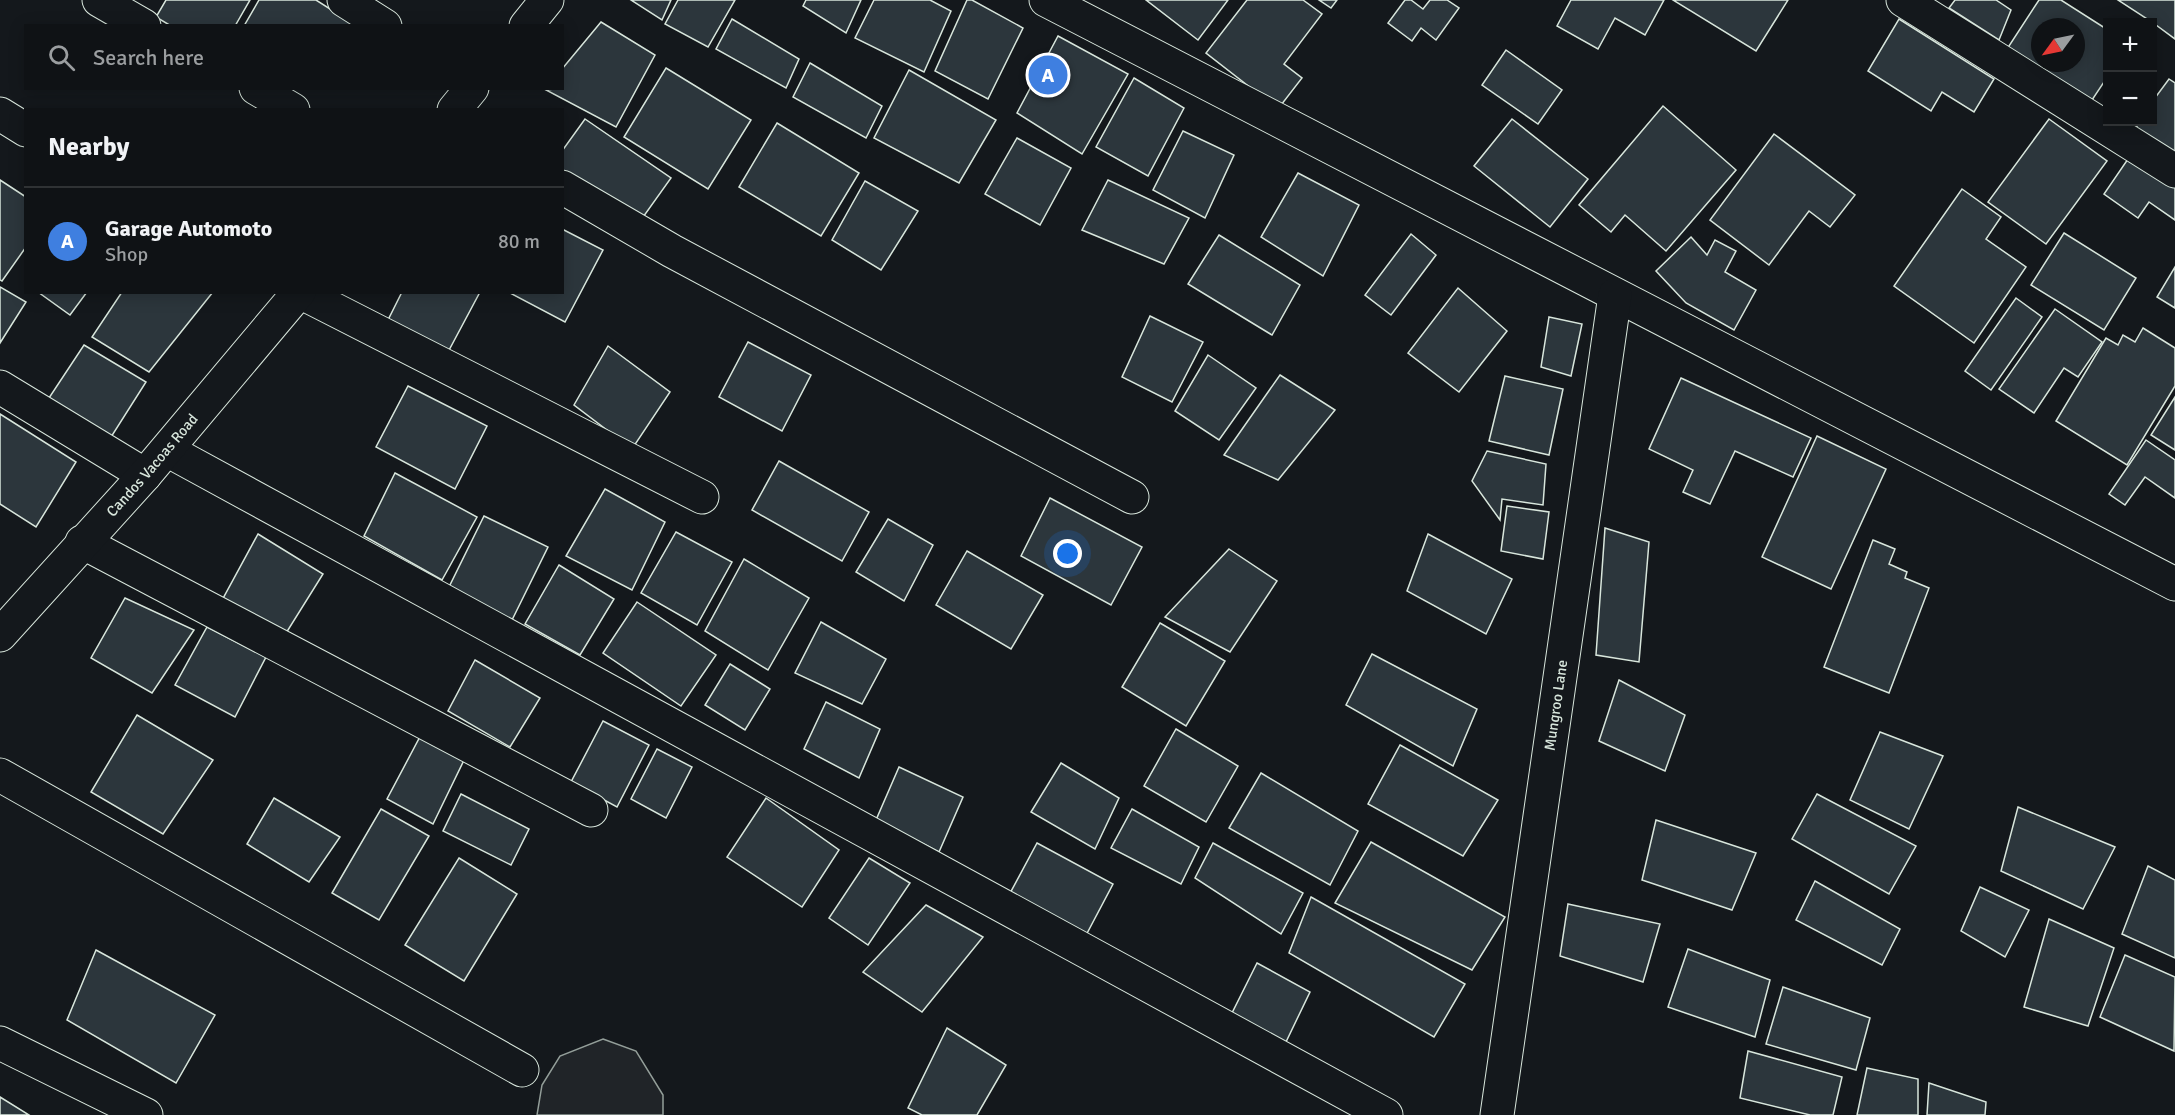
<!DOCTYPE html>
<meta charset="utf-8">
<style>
:root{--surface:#0f1215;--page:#1d2022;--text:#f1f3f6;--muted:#9b9ea0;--line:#2f3234;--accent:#ea580c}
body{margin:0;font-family:Signika,sans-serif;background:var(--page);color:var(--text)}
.controls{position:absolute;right:18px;top:18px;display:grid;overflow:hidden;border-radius:0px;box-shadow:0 3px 15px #0003}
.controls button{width:54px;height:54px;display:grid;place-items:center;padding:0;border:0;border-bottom:2px solid var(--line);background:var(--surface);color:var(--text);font:30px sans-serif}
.compass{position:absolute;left:2031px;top:18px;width:54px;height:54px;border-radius:50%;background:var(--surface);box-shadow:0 3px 15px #0003;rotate:237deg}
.you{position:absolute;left:1068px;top:554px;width:21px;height:21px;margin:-15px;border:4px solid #fff;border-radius:50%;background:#1a73e8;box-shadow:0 0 0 9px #1a73e833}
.badge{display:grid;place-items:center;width:39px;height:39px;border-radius:50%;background:var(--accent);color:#fff;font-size:20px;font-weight:700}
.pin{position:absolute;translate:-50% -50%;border:3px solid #fff;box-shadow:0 2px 6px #0006}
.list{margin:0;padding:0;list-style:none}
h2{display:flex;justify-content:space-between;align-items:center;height:78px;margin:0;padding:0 24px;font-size:26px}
h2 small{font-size:20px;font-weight:400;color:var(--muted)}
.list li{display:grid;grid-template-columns:39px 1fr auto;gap:18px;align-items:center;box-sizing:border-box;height:108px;padding:0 24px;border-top:2px solid var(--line)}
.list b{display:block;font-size:22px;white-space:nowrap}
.list p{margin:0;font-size:20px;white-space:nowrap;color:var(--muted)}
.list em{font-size:20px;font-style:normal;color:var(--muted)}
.icon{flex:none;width:33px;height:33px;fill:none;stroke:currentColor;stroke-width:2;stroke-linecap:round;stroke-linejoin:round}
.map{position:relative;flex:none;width:2175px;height:1115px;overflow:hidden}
.search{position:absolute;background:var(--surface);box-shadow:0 3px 15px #0003;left:24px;top:24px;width:540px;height:66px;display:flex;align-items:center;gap:15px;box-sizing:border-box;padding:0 21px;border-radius:0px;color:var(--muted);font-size:22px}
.panel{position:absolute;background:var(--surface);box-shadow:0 3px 15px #0003;left:24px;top:108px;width:540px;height:186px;border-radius:0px}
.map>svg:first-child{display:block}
.green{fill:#202428;stroke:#939e99;stroke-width:1.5}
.building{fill:#2c363c;stroke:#d8e6dc;stroke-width:1.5;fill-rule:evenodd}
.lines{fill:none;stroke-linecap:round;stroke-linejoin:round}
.street-casing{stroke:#d8e6dc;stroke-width:35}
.secondary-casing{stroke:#d8e6dc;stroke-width:35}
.street{stroke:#14181c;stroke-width:33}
.secondary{stroke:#14181c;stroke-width:33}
.labels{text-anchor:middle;stroke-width:4.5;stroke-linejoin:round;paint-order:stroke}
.street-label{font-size:15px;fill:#d8e6dc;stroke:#14181c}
</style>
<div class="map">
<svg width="2175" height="1115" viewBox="0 0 2175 1115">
<rect width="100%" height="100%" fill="#14181c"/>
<polygon class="green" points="603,1039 636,1051 663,1095 663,1115 537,1115 542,1085 560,1056"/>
<g class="building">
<polygon points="166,0 250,0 235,26 171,26 156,17"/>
<polygon points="259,0 316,0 357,26 244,26"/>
<polygon points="631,0 671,0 662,20"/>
<polygon points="678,0 735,0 708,47 665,24"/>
<polygon points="806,0 861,0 846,33 803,6"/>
<polygon points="874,0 930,0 951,11 924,72 855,38"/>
<polygon points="967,0 972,0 1023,28 988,99 935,71"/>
<polygon points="1146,0 1228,0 1198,40"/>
<polygon points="1247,0 1303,0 1322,14 1284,64 1302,78 1278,109 1206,53"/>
<polygon points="1319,0 1337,0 1331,8"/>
<polygon points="1405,0 1411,0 1423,9 1430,0 1447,0 1459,8 1436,40 1421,28 1412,41 1388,23"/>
<polygon points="1571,0 1664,0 1645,35 1615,18 1598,49 1557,26"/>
<polygon points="1673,0 1788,0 1756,51"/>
<polygon points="1955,0 1996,0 2011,10 1999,40 1949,8"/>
<path d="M2039 0H2061L2108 30V76L2090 103 2007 49ZM2040 27H2076V63H2040Z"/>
<polygon points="2118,0 2175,0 2175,39 2152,22"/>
<polygon points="732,19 799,59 786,88 716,49"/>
<polygon points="1899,19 1994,79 1974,112 1942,92 1931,111 1868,71"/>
<polygon points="601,22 655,55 616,127 546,90 562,88 562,69"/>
<polygon points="1058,36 1128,74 1082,154 1017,113"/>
<polygon points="1506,50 1562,90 1538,124 1482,85"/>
<polygon points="810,63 882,106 866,138 793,97"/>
<polygon points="666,68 751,120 708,189 624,137"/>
<polygon points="909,70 996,120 959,183 874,138"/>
<polygon points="1134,78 1184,108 1148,176 1096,147"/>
<polygon points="2169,79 2175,83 2175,162 2132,133 2140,122 2152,122 2152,102"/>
<polygon points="1663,106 1736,170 1666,251 1625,215 1611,232 1579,205"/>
<polygon points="585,119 671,178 636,227 562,175 562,151"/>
<polygon points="1512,119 1588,179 1550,227 1474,166"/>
<polygon points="2049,119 2107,161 2046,244 1988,202"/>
<polygon points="777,123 859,173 821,236 739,187"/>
<polygon points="1183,131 1234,155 1205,218 1153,190"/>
<polygon points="1774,134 1855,195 1830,227 1809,211 1769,265 1710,220"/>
<polygon points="1017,138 1071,168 1040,225 985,194"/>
<polygon points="2130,156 2175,188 2175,220 2149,202 2138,218 2104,194"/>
<polygon points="1298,173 1359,205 1323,276 1261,237"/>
<polygon points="0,180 26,197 26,247 2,281 0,280"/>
<polygon points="1108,180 1189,218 1164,264 1082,230"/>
<polygon points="865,181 918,211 881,270 832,240"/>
<polygon points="1962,189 2001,217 1986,239 2026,267 1974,343 1894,286"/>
<polygon points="562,229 603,250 565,322 508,292 562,292"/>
<polygon points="2064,233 2136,278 2104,330 2031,285"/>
<polygon points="1411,234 1436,255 1391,315 1365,295"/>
<polygon points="1219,235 1300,285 1272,335 1188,284"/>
<polygon points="1691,237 1707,255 1715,240 1736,251 1725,272 1756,290 1734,330 1686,303 1656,271"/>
<polygon points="2175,267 2175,308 2157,297"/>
<polygon points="0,287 26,302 0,343"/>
<polygon points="1458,288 1507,331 1459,392 1408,353"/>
<polygon points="38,292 87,292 70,315"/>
<polygon points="122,292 213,292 149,372 92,337"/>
<polygon points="402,292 480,292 448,352 387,322"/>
<polygon points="2016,298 2042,317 1991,390 1965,371"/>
<polygon points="2055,309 2102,342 2078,377 2064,368 2034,413 1999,389"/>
<polygon points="1150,316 1203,342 1172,402 1122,377"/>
<polygon points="1549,317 1582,324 1571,376 1541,367"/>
<polygon points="2143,328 2175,348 2175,386 2127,465 2056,421 2106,338 2118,345 2123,335 2135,342"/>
<polygon points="748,342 811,375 782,431 719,397"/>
<polygon points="84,345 146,382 106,445 43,407"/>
<polygon points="608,346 670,392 632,449 574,405"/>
<polygon points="1208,355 1256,388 1219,440 1175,411"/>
<polygon points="1280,375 1335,410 1278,480 1224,455"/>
<polygon points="1505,376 1563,389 1549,455 1489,441"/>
<polygon points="1681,378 1811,438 1793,477 1735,451 1710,504 1683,492 1693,470 1649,449"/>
<polygon points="408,386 487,426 455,489 376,447"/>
<polygon points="2175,397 2175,450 2151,435"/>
<polygon points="0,414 76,462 36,527 0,504"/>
<polygon points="1817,436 1886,469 1831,589 1762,557"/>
<polygon points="2146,440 2175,460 2175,498 2145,477 2125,505 2109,494"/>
<polygon points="1487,451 1546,464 1543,505 1502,499 1500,520 1472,481"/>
<polygon points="779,461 869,512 842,561 752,510"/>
<polygon points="395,473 477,517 442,580 364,536"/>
<polygon points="605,489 665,522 632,590 566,556"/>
<polygon points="1050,498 1142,547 1111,605 1021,556"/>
<polygon points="1507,506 1549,512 1543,559 1501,551"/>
<polygon points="484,516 548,547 512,620 449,587"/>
<polygon points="888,519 933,545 904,601 856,572"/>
<polygon points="1605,528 1649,542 1639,662 1596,655"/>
<polygon points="676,532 732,562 697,625 641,593"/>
<polygon points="258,534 323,574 283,638 220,604"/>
<polygon points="1428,534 1512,579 1486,634 1407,591"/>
<polygon points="1873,540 1895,549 1889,564 1907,572 1905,578 1929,588 1889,693 1824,667"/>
<polygon points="1229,549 1277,581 1230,652 1165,617"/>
<polygon points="967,551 1043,595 1011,649 936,605"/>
<polygon points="744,559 809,598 768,670 705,631"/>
<polygon points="559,565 614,599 580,655 525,624"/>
<polygon points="125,598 194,630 152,693 91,658"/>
<polygon points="637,602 716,655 681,706 603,653"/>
<polygon points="821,622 886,659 862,704 795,673"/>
<polygon points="1160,623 1225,661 1186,726 1122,687"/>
<polygon points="207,627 266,657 235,717 175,685"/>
<polygon points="1372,654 1477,709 1453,766 1346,705"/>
<polygon points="475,660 540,698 510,747 448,711"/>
<polygon points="730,664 770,689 745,730 705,705"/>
<polygon points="1619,680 1685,715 1665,771 1599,741"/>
<polygon points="826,702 880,729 859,778 804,749"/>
<polygon points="137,715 213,760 163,834 91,792"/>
<polygon points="603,721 649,745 617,807 571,782"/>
<polygon points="1176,729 1238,766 1206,822 1144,786"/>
<polygon points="423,731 467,754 433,824 387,799"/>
<polygon points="1880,732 1943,756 1909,829 1850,800"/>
<polygon points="1400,745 1498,800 1463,856 1368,804"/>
<polygon points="657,749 692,767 666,818 631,799"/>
<polygon points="1061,763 1119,798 1095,849 1031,812"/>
<polygon points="899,767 963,797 939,852 876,820"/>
<polygon points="1261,773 1358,831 1330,885 1229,828"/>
<polygon points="461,794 529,829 511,865 443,831"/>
<polygon points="1817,794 1916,846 1889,894 1792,839"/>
<polygon points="274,798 340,837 309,882 247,844"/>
<polygon points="766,798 839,850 802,907 727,857"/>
<polygon points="2018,807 2115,847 2083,909 2001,871"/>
<polygon points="381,809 429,836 379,920 332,893"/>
<polygon points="1132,809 1199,847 1181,884 1111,848"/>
<polygon points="1656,820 1756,853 1732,910 1642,880"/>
<polygon points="1371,842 1505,917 1472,970 1335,903"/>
<polygon points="1037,843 1113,884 1084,939 1008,897"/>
<polygon points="1213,843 1303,893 1281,934 1195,878"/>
<polygon points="459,858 517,894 464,981 405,945"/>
<polygon points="869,858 910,883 868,945 829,918"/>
<polygon points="2148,866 2175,880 2175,958 2122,934"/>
<polygon points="1815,881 1900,929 1882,965 1796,920"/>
<polygon points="1980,887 2029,910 2005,957 1961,931"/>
<polygon points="1311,897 1465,984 1434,1037 1289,953"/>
<polygon points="1568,904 1660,924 1643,982 1560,956"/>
<polygon points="926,905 983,937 922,1012 863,972"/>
<polygon points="2049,919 2114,948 2088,1026 2024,1007"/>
<polygon points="1688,949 1770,980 1755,1037 1668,1007"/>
<polygon points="96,950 215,1015 176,1083 67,1020"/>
<polygon points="2125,955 2175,977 2174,1051 2100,1017"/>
<polygon points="1257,963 1310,992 1285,1044 1230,1017"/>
<polygon points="1783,987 1870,1018 1856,1070 1766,1044"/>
<polygon points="947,1028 1006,1065 977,1115 922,1115 908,1108"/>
<polygon points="1748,1051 1842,1077 1833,1115 1810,1115 1740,1098"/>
<polygon points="1867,1068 1918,1079 1918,1115 1857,1115"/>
<polygon points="1929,1083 1986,1102 1985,1115 1927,1115"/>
<polygon points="0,1097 29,1115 0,1115"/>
</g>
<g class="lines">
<defs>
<g id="street">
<polyline points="99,0 144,26"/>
<polyline points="344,0 385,26"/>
<polyline points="1046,0 2175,584"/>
<polyline points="1903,0 2175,171"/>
<polyline points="256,88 293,110"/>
<polyline points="0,114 26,130"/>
<polyline points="562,187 672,251 1132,497"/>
<polyline points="300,292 702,497"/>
<polyline points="0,387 145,475"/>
<polyline points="167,450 1386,1115"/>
<polyline points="82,542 591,810"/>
<polyline points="0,775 522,1070"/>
<polyline points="0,1043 146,1115"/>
<path id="s1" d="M1497 1115 1615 295"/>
</g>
<g id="secondary">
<polyline points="526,26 547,0"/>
<polyline points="454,110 472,88"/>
<path id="s2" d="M0 635 145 475 299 292"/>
</g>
</defs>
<use href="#street" class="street-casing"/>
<use href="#secondary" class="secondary-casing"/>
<use href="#street" class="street"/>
<use href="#secondary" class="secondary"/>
</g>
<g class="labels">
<g class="street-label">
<text dy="5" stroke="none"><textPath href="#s2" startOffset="228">Candos Vacoas Road</textPath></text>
<text dy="5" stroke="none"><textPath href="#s1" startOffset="414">Mungroo Lane</textPath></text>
</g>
</g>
</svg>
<div class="controls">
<button>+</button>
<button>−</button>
</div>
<svg class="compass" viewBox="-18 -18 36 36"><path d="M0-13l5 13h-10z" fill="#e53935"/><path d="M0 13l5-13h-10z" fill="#9b9ea0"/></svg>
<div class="you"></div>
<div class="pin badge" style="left:1048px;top:75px;background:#3f7fe0">A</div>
<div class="search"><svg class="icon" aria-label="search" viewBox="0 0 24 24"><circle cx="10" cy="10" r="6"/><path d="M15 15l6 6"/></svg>Search here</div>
<section class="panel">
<h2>Nearby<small></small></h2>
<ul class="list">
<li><span class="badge" style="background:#3f7fe0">A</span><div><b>Garage Automoto</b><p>Shop</p></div><em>80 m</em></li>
</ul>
</section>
</div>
